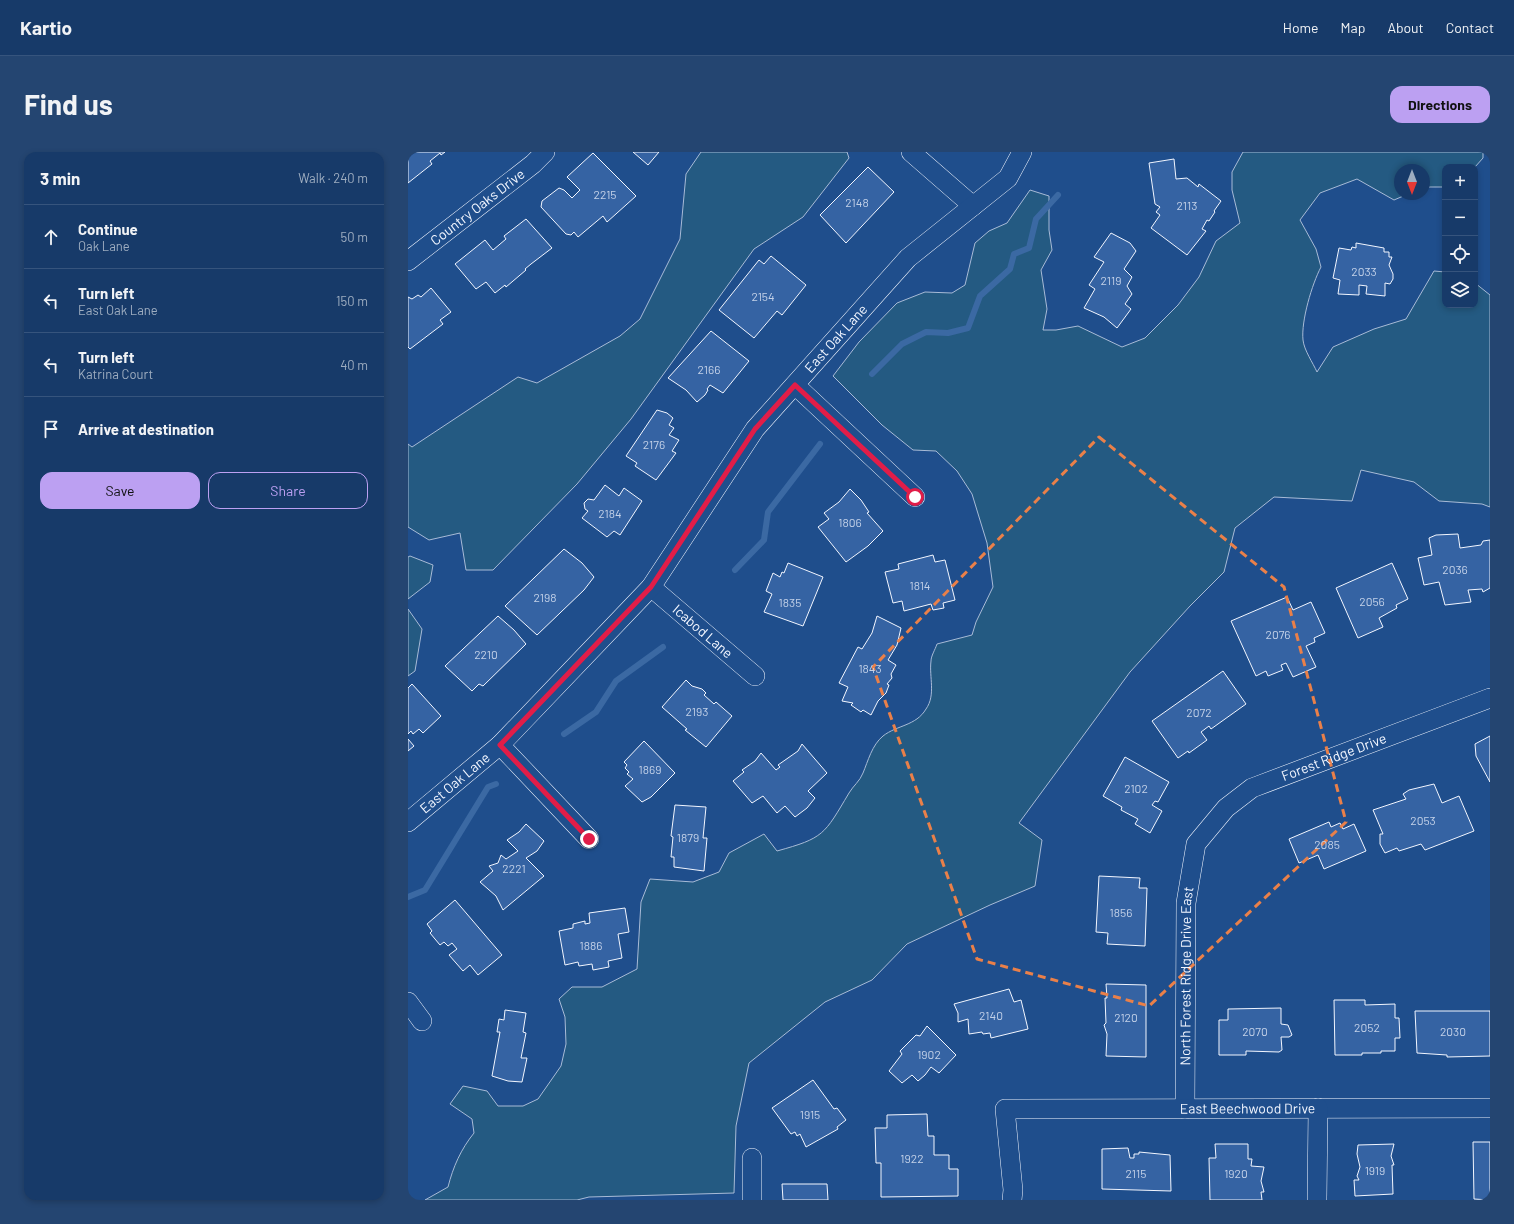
<!DOCTYPE html>
<meta charset="utf-8">
<style>
:root{--surface:#173a69;--page:#244571;--text:#f1f3f6;--muted:#9eadc0;--line:#36547d;--accent:#bca0f2}
body{margin:0;font-family:Barlow,sans-serif;background:var(--page);color:var(--text)}
.controls{position:absolute;right:12px;top:12px;display:grid;overflow:hidden;border-radius:8px;box-shadow:0 2px 6px #0003}
.controls button{width:36px;height:36px;display:grid;place-items:center;padding:0;border:0;border-bottom:1px solid var(--line);background:var(--surface);color:var(--text);font:20px sans-serif}
.compass{position:absolute;left:986px;top:12px;width:36px;height:36px;border-radius:50%;background:var(--surface);box-shadow:0 2px 6px #0003;rotate:180deg}
.stop{position:absolute;width:12px;height:12px;margin:-9px;border:3px solid #e11d48;border-radius:50%;background:#fff}
.stop.end{background:#e11d48;border-color:#fff;box-shadow:0 1px 4px #0008}
.list{margin:0;padding:0;list-style:none}
h2{display:flex;justify-content:space-between;align-items:center;height:52px;margin:0;padding:0 16px;font-size:17px}
h2 small{font-size:13px;font-weight:400;color:var(--muted)}
.list li{display:grid;grid-template-columns:26px 1fr auto;gap:12px;align-items:center;box-sizing:border-box;height:64px;padding:0 16px;border-top:1px solid var(--line)}
.list b{display:block;font-size:15px;white-space:nowrap}
.list p{margin:0;font-size:13px;white-space:nowrap;color:var(--muted)}
.list em{font-size:13px;font-style:normal;color:var(--muted)}
.actions{display:flex;gap:8px;padding:12px 16px}
.actions a{flex:1;padding:9px 0;border:1px solid var(--accent);border-radius:12px;text-align:center;font-size:14px;color:var(--accent)}
.actions .main{background:var(--accent);color:#111}
.icon{flex:none;width:22px;height:22px;fill:none;stroke:currentColor;stroke-width:2;stroke-linecap:round;stroke-linejoin:round}
.map{position:relative;flex:none;width:1082px;height:1048px;overflow:hidden;border-radius:12px}
header{display:flex;align-items:center;gap:24px;box-sizing:border-box;height:56px;padding:0 20px;background:var(--surface);border-bottom:1px solid var(--line)}
header strong{font-size:19px}
nav{display:flex;gap:22px;margin-inline-start:auto;font-size:14px}
.intro{display:flex;align-items:center;justify-content:space-between;box-sizing:border-box;height:96px;padding:0 24px}
h1{margin:0;font-size:28px}
.button{padding:10px 18px;border-radius:12px;background:var(--accent);color:#111;font-size:14px;font-weight:700}
main{display:flex;gap:24px;padding:0 24px}
aside{flex:1;background:var(--surface);border-radius:12px;box-shadow:0 2px 6px #0003}
.map>svg:first-child{display:block}
.green{fill:#245a82;stroke:#a8bbd7}
.lines{fill:none;stroke-linecap:round;stroke-linejoin:round}
.stream{stroke:#3b69a3;stroke-width:6}
.building{fill:#3563a3;stroke:#f2f6ff}
.street-casing{stroke:#f2f6ff;stroke-width:20}
.street{stroke:#1f4e8c;stroke-width:19}
.route{stroke:#e11d48;stroke-width:5}
.marked{fill:none;stroke:#ea8049;stroke-width:3;stroke-dasharray:8 5;stroke-linejoin:round}
.labels{text-anchor:middle;stroke-width:3;stroke-linejoin:round;paint-order:stroke}
.number-label{font-size:12px;fill:#c3d1e8}
.street-label{font-size:14px;fill:#f2f6ff;stroke:#1f4e8c}
</style>
<header>
<strong>Kartio</strong>
<nav><a>Home</a><a>Map</a><a>About</a><a>Contact</a></nav>
</header>
<div class="intro"><h1>Find us</h1><a class="button">Directions</a></div>
<main>
<aside>
<h2>3 min<small>Walk · 240 m</small></h2>
<ul class="list">
<li><svg class="icon" aria-label="ahead" viewBox="0 0 24 24"><path d="M12 20V5M6 11l6-6 6 6"/></svg><div><b>Continue</b><p>Oak Lane</p></div><em>50 m</em></li>
<li><svg class="icon" aria-label="left" viewBox="0 0 24 24"><path d="M17 20v-9H6M10 6l-5 5 5 5"/></svg><div><b>Turn left</b><p>East Oak Lane</p></div><em>150 m</em></li>
<li><svg class="icon" aria-label="left" viewBox="0 0 24 24"><path d="M17 20v-9H6M10 6l-5 5 5 5"/></svg><div><b>Turn left</b><p>Katrina Court</p></div><em>40 m</em></li>
<li><svg class="icon" aria-label="arrive" viewBox="0 0 24 24"><path d="M6 21V4h12l-3 4 3 4H6"/></svg><div><b>Arrive at destination</b></div></li>
</ul>
<div class="actions"><a class="main">Save</a><a>Share</a></div>
</aside>
<div class="map">
<svg width="1082" height="1048" viewBox="0 0 1082 1048">
<rect width="100%" height="100%" fill="#1f4e8c"/>
<g class="green">
<polygon points="293,0 439,0 441,6 395,65 346,97 223,267 169,332 85,418 58,418 52,381 21,388 0,375 0,292 4,295 110,225 129,231 212,184 232,167 272,87 278,22"/>
<path d="M835 0H1075V6L1067 15H1037V35H1016V18H992V42H1000L986 48 949 27 912 41 892 68 908 97 913 115C904 132 893 169 895 188 896 198 905 211 909 220L925 195 966 177 998 167 1026 119 1037 120V153H1067V131L1082 143V355L1074 352 1031 349 1006 330 953 318 944 349 866 345 827 376 816 420 782 454 722 520 611 671 634 688 627 734 582 753 499 792 464 828 417 850 341 911 328 974 326 1041 181 1045 169 1048H17L40 1035C45 1015 53 997 66 981L64 967 42 952 55 934 79 939 90 954H115L130 947 153 914 158 892 157 865 151 847 164 835H194L229 817 233 750 242 727 285 730 311 720 321 701 356 682 369 699C416 686 416 683 441 641 445 634 452 629 455 621 460 609 464 593 475 584 489 573 508 574 518 557 528 543 521 525 523 509 523 504 527 498 529 492L564 483 568 470 585 435 579 391 564 342 549 319 528 299 505 298 474 273 425 224 451 190 489 151 517 140 544 141 557 133 567 91 581 79 599 71 622 38 641 44V78L644 98 633 118 639 157 635 178H648L670 174 714 195 737 186 770 153 791 125 808 89 832 71 824 38V20Z"/>
<polygon points="2,404 25,413 22,430 0,447 0,405"/>
<polygon points="0,457 14,477 7,519 0,524"/>
</g>
<g class="lines">
<g class="stream">
<polyline points="464,222 494,192 518,180 540,181 560,176 572,144 602,117 606,102 621,96 628,67 650,43"/>
<polyline points="327,418 356,388 360,360 412,292"/>
<polyline points="156,582 188,560 208,529 255,495"/>
<polyline points="0,745 17,738 80,635 88,632"/>
</g>
</g>
<g class="building">
<polygon points="0,0 37,0 33,3 32,1 22,9 24,12 0,31"/>
<polygon points="225,0 251,0 240,13"/>
<polygon points="185,1 228,44 199,70 195,64 170,85 166,80 163,83 158,82 133,55 134,49 151,36 156,38 164,46 172,38 159,25"/>
<polygon points="766,7 768,27 779,26 790,35 791,32 813,49 806,59 807,60 801,69 799,68 794,77 798,79 779,103 743,76 752,63 748,60 752,55 747,52 741,11"/>
<polygon points="460,15 486,40 438,91 412,63"/>
<polygon points="118,67 144,96 123,112 117,117 118,118 98,135 97,133 87,141 78,130 68,137 47,112 77,88 85,98 98,87 96,84"/>
<polygon points="703,81 722,91 728,99 716,117 724,125 719,134 724,142 717,152 723,157 709,176 696,165 676,156 687,137 681,133 696,110 686,105"/>
<polygon points="948,91 976,96 976,100 981,100 981,105 984,105 981,113 985,122 985,127 982,132 977,131 977,144 958,142 959,134 951,133 951,143 930,142 932,128 925,126 931,96 943,98 944,95 948,96"/>
<polygon points="363,104 398,133 374,163 369,159 346,186 311,158 351,108 356,112"/>
<polygon points="23,136 43,160 32,168 35,172 2,197 0,195 0,145 4,147 10,143 13,145"/>
<polygon points="303,179 341,209 315,241 302,233 299,237 300,238 297,243 289,250 278,238 260,226"/>
<polygon points="249,258 259,261 265,266 261,273 266,276 261,283 271,288 264,299 268,301 248,328 227,314 229,311 218,304"/>
<polygon points="197,333 211,344 216,336 234,349 212,383 206,379 199,385 174,366 180,359 177,357 176,351 180,347 186,348"/>
<polygon points="442,337 453,348 461,360 459,361 475,379 460,394 438,410 410,375 421,367 416,361 431,350"/>
<polygon points="1050,382 1052,396 1073,393 1075,389 1082,388 1082,436 1075,440 1074,437 1060,438 1063,450 1037,453 1031,430 1016,433 1010,406 1024,403 1021,386 1028,383"/>
<polygon points="156,397 174,411 186,425 176,438 129,483 97,454"/>
<polygon points="525,403 527,410 537,408 547,448 535,451 536,456 525,458 523,452 496,459 494,449 485,451 477,420 491,417 490,412"/>
<polygon points="380,411 415,425 395,474 356,460 364,442 358,439 365,421 372,425 374,420 376,421"/>
<polygon points="984,411 1000,447 988,453 989,456 971,466 975,475 950,486 928,436"/>
<polygon points="879,445 885,458 903,450 917,481 906,486 907,490 898,494 908,515 885,525 878,511 873,513 875,518 860,524 858,519 848,524 823,469"/>
<polygon points="90,464 106,478 118,492 75,534 71,532 64,539 37,514"/>
<polygon points="469,464 493,476 489,493 480,508 488,513 483,522 484,526 479,532 481,533 478,541 470,549 463,563 455,558 453,560 443,553 445,551 434,549 440,535 431,531 450,495 454,497 464,481"/>
<polygon points="815,519 838,552 803,577 801,574 793,580 799,588 781,601 780,599 770,606 744,569"/>
<polygon points="278,528 284,534 294,537 298,541 296,543 306,552 308,550 324,564 298,595 277,578 279,577 254,555"/>
<polygon points="4,532 33,564 15,581 11,577 5,582 3,579 0,582 0,536"/>
<polygon points="1082,584 1082,630 1068,604 1067,592"/>
<polygon points="0,587 6,594 0,599"/>
<polygon points="236,589 267,621 243,645 234,650 217,634 225,627 219,622 221,620 217,616 219,613 216,610"/>
<polygon points="394,592 419,621 400,639 407,646 399,656 387,665 377,654 369,661 355,644 344,651 325,629 336,620 334,618 347,609 353,601 368,618 372,615 370,613 390,599"/>
<polygon points="717,605 761,630 750,650 747,649 744,653 754,659 742,681 727,672 730,667 713,658 714,655 695,644"/>
<polygon points="1026,632 1034,651 1051,644 1066,679 1017,698 1013,692 991,699 989,696 977,701 972,692 972,682 975,682 965,658 998,647 995,642 1001,638"/>
<polygon points="267,653 298,655 295,686 299,686 296,719 266,715 266,705 263,705 265,685 263,684"/>
<polygon points="921,670 923,675 932,671 935,677 946,672 958,699 916,717 910,703 891,711 881,687"/>
<polygon points="118,672 136,689 129,699 118,706 136,724 95,758 88,744 72,730 85,719 81,714 90,711 93,703 98,707 110,699 99,688 111,680"/>
<polygon points="691,724 732,726 731,736 739,736 737,794 699,792 700,781 688,780"/>
<polygon points="47,748 94,803 70,823 62,813 55,819 41,803 49,797 44,791 40,794 36,790 32,793 22,781 24,779 19,772"/>
<polygon points="217,756 221,780 210,782 214,806 200,809 201,815 185,818 184,812 171,814 170,810 157,813 151,779 165,776 165,772 177,769 177,772 182,771 181,761"/>
<polygon points="698,832 738,833 738,905 698,904 699,882 696,873 698,871 697,846 699,846"/>
<polygon points="601,837 606,850 613,848 620,877 583,886 582,881 575,882 574,880 561,882 560,867 550,870 550,861 546,852"/>
<polygon points="926,848 957,848 957,853 987,852 987,866 991,866 992,886 987,886 987,899 973,899 973,901 954,901 954,903 927,903"/>
<polygon points="873,856 873,872 880,873 884,883 881,885 873,885 874,898 871,900 838,899 838,903 811,903 811,868 820,868 820,857"/>
<polygon points="97,858 118,861 115,880 118,881 113,906 119,906 114,930 100,929 84,924 92,880 89,880 91,867 96,868"/>
<polygon points="1007,859 1082,859 1082,904 1039,905 1039,903 1009,901"/>
<polygon points="519,874 548,903 531,921 523,915 517,923 510,929 504,923 494,931 481,919 494,902 492,899 508,883 512,884"/>
<polygon points="405,928 426,957 429,956 438,968 429,975 430,977 398,995 392,982 389,984 387,980 383,982 364,956"/>
<polygon points="519,962 520,984 526,984 526,1003 541,1003 541,1017 550,1017 550,1044 473,1045 473,1011 468,1011 467,976 479,976 479,963"/>
<polygon points="1065,990 1082,990 1082,1048 1066,1047"/>
<polygon points="807,992 840,992 840,1007 844,1007 843,1014 856,1015 853,1029 856,1040 853,1040 854,1048 802,1048 801,1006 808,1006"/>
<polygon points="986,992 983,1004 986,1013 984,1013 985,1042 947,1044 946,1028 951,1028 949,1024 952,1015 949,1002 950,993"/>
<polygon points="720,996 722,1006 726,1006 726,1002 731,1002 731,1000 762,1003 763,1039 694,1037 694,997"/>
<polygon points="374,1032 419,1032 420,1048 375,1048"/>
</g>
<g class="lines">
<defs>
<g id="street">
<polyline points="503,0 565,54"/>
<path id="s1" d="M0 109 125 12 137 0"/>
<polyline points="387,233 507,345"/>
<path id="s2" d="M243 435 347 524"/>
<polyline points="92,593 181,687"/>
<path id="s3" d="M0 670 92 593 243 435 347 277 500 106 600 26 614 0"/>
<polyline points="0,850 14,869"/>
<path id="s4" d="M777 957 778 751 788 692 818 656 844 636 1082 546"/>
<polyline points="344,1006 344,1048"/>
<path id="s5" d="M604 1048 605 1038 597 957 1082 956"/>
<polyline points="909,1048 910,956"/>
</g>
</defs>
<use href="#street" class="street-casing"/>
<use href="#street" class="street"/>
</g>
<g class="lines">
<polyline class="route" points="181,687 92,593 243,435 347,277 387,233 507,345"/>
</g>
<path class="marked" d="M691 285 876 435 938 670 741 854 569 807 465 515Z"/>
<g class="labels">
<g class="number-label">
<text x="197" y="47">2215</text>
<text x="449" y="55">2148</text>
<text x="779" y="58">2113</text>
<text x="956" y="124">2033</text>
<text x="703" y="133">2119</text>
<text x="355" y="149">2154</text>
<text x="301" y="222">2166</text>
<text x="246" y="297">2176</text>
<text x="202" y="366">2184</text>
<text x="442" y="375">1806</text>
<text x="1047" y="422">2036</text>
<text x="512" y="438">1814</text>
<text x="137" y="450">2198</text>
<text x="964" y="454">2056</text>
<text x="382" y="455">1835</text>
<text x="870" y="487">2076</text>
<text x="78" y="507">2210</text>
<text x="462" y="521">1843</text>
<text x="289" y="564">2193</text>
<text x="791" y="565">2072</text>
<text x="242" y="622">1869</text>
<text x="728" y="641">2102</text>
<text x="1015" y="673">2053</text>
<text x="280" y="690">1879</text>
<text x="919" y="697">2085</text>
<text x="106" y="721">2221</text>
<text x="713" y="765">1856</text>
<text x="183" y="798">1886</text>
<text x="583" y="868">2140</text>
<text x="718" y="870">2120</text>
<text x="959" y="880">2052</text>
<text x="847" y="884">2070</text>
<text x="1045" y="884">2030</text>
<text x="521" y="907">1902</text>
<text x="402" y="967">1915</text>
<text x="504" y="1011">1922</text>
<text x="967" y="1023">1919</text>
<text x="728" y="1026">2115</text>
<text x="828" y="1026">1920</text>
</g>
<g class="street-label">
<text dy="5" stroke="none"><textPath href="#s1" startOffset="88">Country Oaks Drive</textPath></text>
<text dy="5" stroke="none"><textPath href="#s3" startOffset="649">East Oak Lane</textPath></text>
<text dy="5" stroke="none"><textPath href="#s2" startOffset="68">Icabod Lane</textPath></text>
<text dy="5" stroke="none"><textPath href="#s4" startOffset="433">Forest Ridge Drive</textPath></text>
<text dy="5" stroke="none"><textPath href="#s3" startOffset="61">East Oak Lane</textPath></text>
<text dy="5" stroke="none"><textPath href="#s4" startOffset="133">North Forest Ridge Drive East</textPath></text>
<text dy="5" stroke="none"><textPath href="#s5" startOffset="334">East Beechwood Drive</textPath></text>
</g>
</g>
</svg>
<div class="controls">
<button>+</button>
<button>−</button>
<button><svg class="icon" aria-label="locate" viewBox="0 0 24 24"><circle cx="12" cy="12" r="6"/><path d="M12 2v4M12 18v4M2 12h4M18 12h4"/></svg></button>
<button><svg class="icon" aria-label="layers" viewBox="0 0 24 24"><path d="M12 4l9 5-9 5-9-5zM3 14l9 5 9-5"/></svg></button>
</div>
<svg class="compass" viewBox="-18 -18 36 36"><path d="M0-13l5 13h-10z" fill="#e53935"/><path d="M0 13l5-13h-10z" fill="#9eadc0"/></svg>
<div class="stop" style="left:507px;top:345px"></div>
<div class="stop end" style="left:181px;top:687px"></div>
</div>
</main>
